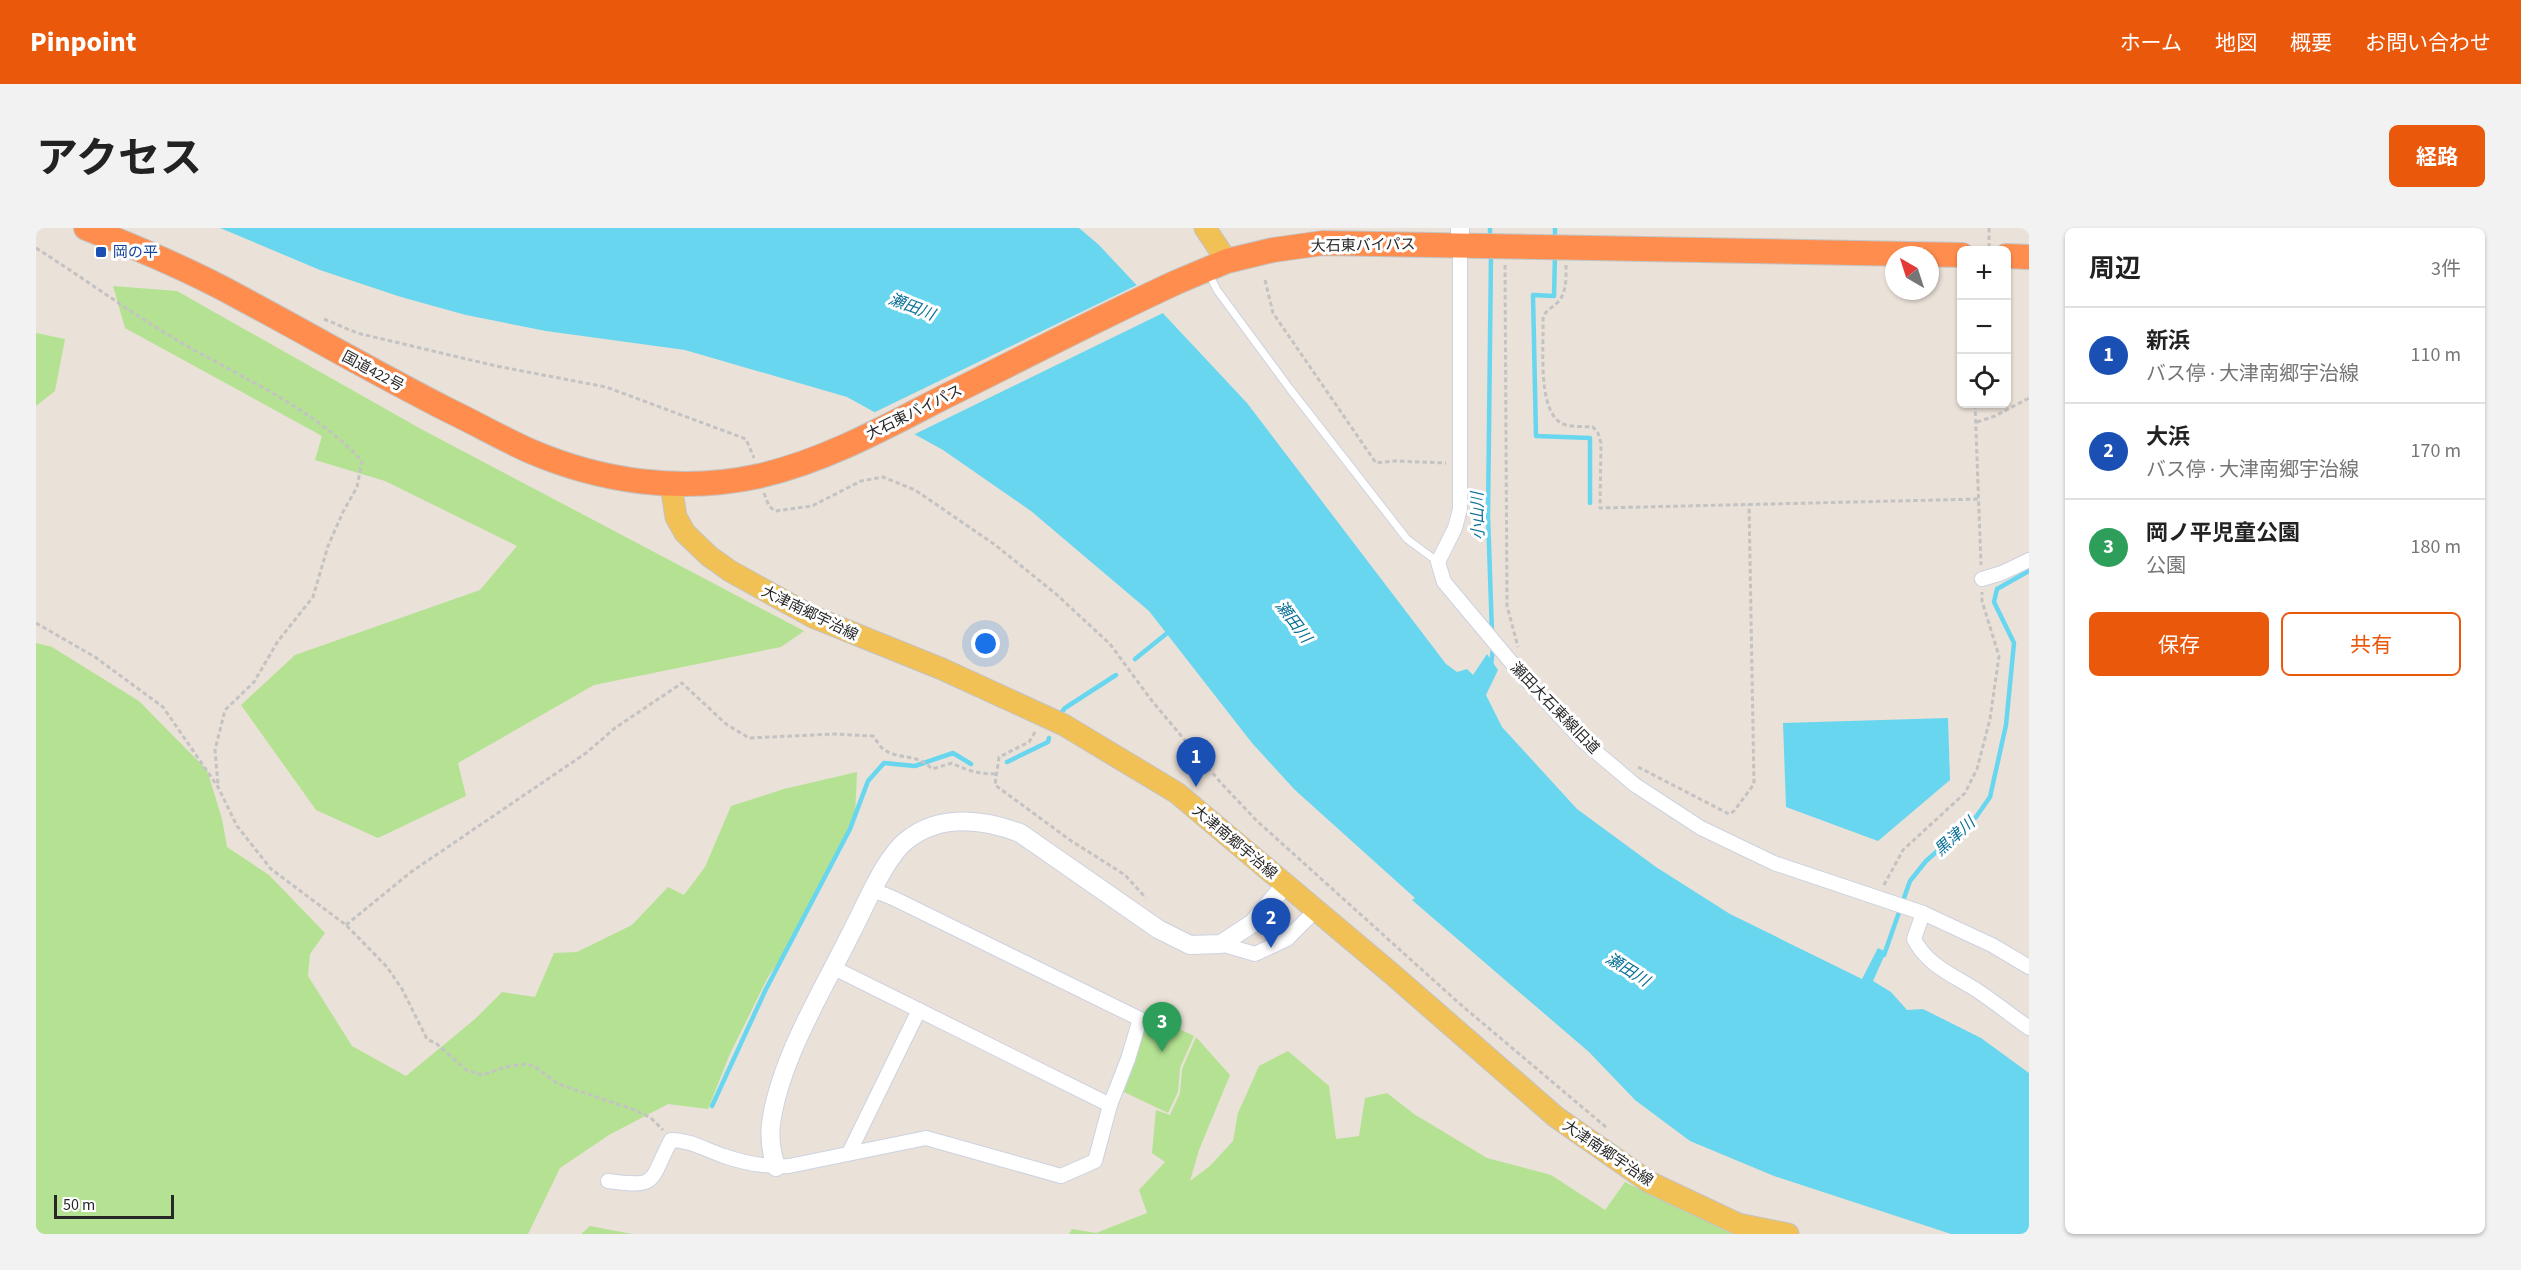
<!DOCTYPE html>
<html lang="ja">
<meta charset="utf-8">
<style>
:root{--surface:#fff;--page:#f2f2f2;--text:#222;--muted:#767676;--line:#e0e0e0;--accent:#ea580c}
body{margin:0;font-family:"Source Sans 3","Noto Sans JP",sans-serif;background:var(--page);color:var(--text)}
.controls{position:absolute;right:18px;top:18px;display:grid;overflow:hidden;border-radius:9px;box-shadow:0 2px 4px #0004}
.controls button{width:54px;height:54px;display:grid;place-items:center;padding:0;border:0;border-bottom:2px solid var(--line);background:var(--surface);color:var(--text);font:30px sans-serif}
.compass{position:absolute;left:1849px;top:18px;width:54px;height:54px;border-radius:50%;background:var(--surface);box-shadow:0 2px 4px #0004;rotate:321deg}
.scale{position:absolute;left:18px;bottom:15px;width:120px;box-sizing:border-box;padding-left:6px;border:3px solid #272727;border-top:0;font-size:16px;line-height:21px;white-space:nowrap;color:#272727;-webkit-text-stroke:4px #fff;paint-order:stroke}
.you{position:absolute;left:950px;top:416px;width:21px;height:21px;margin:-15px;border:4px solid #fff;border-radius:50%;background:#1a73e8;box-shadow:0 0 0 9px #1a73e833}
.badge{display:grid;place-items:center;width:39px;height:39px;border-radius:50%;background:var(--accent);color:#fff;font-size:20px;font-weight:700}
.pin{position:absolute;translate:-50% -50px;filter:drop-shadow(0 2px 3px #0008)}
.pin::after{content:'';position:absolute;top:32px;width:21px;height:18px;background:inherit;clip-path:polygon(0 0,100% 0,50% 100%)}
.list{margin:0;padding:0;list-style:none}
h2{display:flex;justify-content:space-between;align-items:center;height:78px;margin:0;padding:0 24px;font-size:26px}
h2 small{font-size:20px;font-weight:400;color:var(--muted)}
.list li{display:grid;grid-template-columns:39px 1fr auto;gap:18px;align-items:center;box-sizing:border-box;height:96px;padding:0 24px;border-top:2px solid var(--line)}
.list b{display:block;font-size:22px;white-space:nowrap}
.list p{margin:0;font-size:20px;white-space:nowrap;color:var(--muted)}
.list em{font-size:20px;font-style:normal;color:var(--muted)}
.actions{display:flex;gap:12px;padding:18px 24px}
.actions a{flex:1;padding:14px 0;border:2px solid var(--accent);border-radius:9px;text-align:center;font-size:21px;color:var(--accent)}
.actions .main{background:var(--accent);color:#fff}
.icon{flex:none;width:33px;height:33px;fill:none;stroke:currentColor;stroke-width:2;stroke-linecap:round;stroke-linejoin:round}
.map{position:relative;flex:none;width:1993px;height:1006px;overflow:hidden;border-radius:9px}
header{display:flex;align-items:center;gap:36px;box-sizing:border-box;height:84px;padding:0 30px;background:var(--accent);color:#fff}
header strong{font-size:28px}
nav{display:flex;gap:33px;margin-inline-start:auto;font-size:21px}
.intro{display:flex;align-items:center;justify-content:space-between;box-sizing:border-box;height:144px;padding:0 36px}
h1{margin:0;font-size:42px}
.button{padding:15px 27px;border-radius:9px;background:var(--accent);color:#fff;font-size:21px;font-weight:700}
main{display:flex;gap:36px;padding:0 36px}
aside{flex:1;background:var(--surface);border-radius:9px;box-shadow:0 2px 4px #0004}
.map>svg:first-child{display:block}
.green{fill:#b4e292}
.water{fill:#68d6ef}
.pier{fill:#eae1d8}
.lines{fill:none;stroke-linecap:round;stroke-linejoin:round}
.stream{stroke:#68d6ef;stroke-width:4.5}
.lane-casing{stroke:#cdd2e1;stroke-width:9}
.street-casing{stroke:#cdd2e1;stroke-width:16}
.secondary-casing{stroke:#cdd2e1;stroke-width:20}
.primary-casing{stroke:#c3c3c3;stroke-width:23}
.highway-casing{stroke:#c3c3c3;stroke-width:26}
.path{stroke:#c3c3c3;stroke-width:3;stroke-dasharray:4.5 3;stroke-linecap:butt}
.lane{stroke:#fff;stroke-width:7}
.street{stroke:#fff;stroke-width:14}
.secondary{stroke:#fff;stroke-width:18}
.primary{stroke:#f2c155;stroke-width:21}
.highway{stroke:#ff8d4e;stroke-width:24}
.transit-dot{fill:#1a4fb4;stroke:#fff;stroke-width:2}
.labels{text-anchor:middle;stroke-width:6;stroke-linejoin:round;paint-order:stroke}
.street-label{font-size:15px;fill:#272727;stroke:#fff}
.transit-label{font-size:15px;fill:#164399;stroke:#fff;text-anchor:start}
.water-label{font-size:16px;font-style:italic;fill:#0b7197;stroke:#fff}
</style>
<header>
<strong>Pinpoint</strong>
<nav><a>ホーム</a><a>地図</a><a>概要</a><a>お問い合わせ</a></nav>
</header>
<div class="intro"><h1>アクセス</h1><a class="button">経路</a></div>
<main>
<div class="map">
<svg width="1993" height="1006" viewBox="0 0 1993 1006">
<rect width="100%" height="100%" fill="#eae1d8"/>
<g class="green">
<polygon points="77,58 141,63 385,201 768,403 745,419 558,457 422,535 430,568 342,610 280,582 205,477 259,427 444,362 481,318 349,253 279,232 286,208 89,100"/>
<polygon points="0,105 29,111 19,163 0,178"/>
<polygon points="0,415 16,419 103,473 171,542 186,591 191,619 233,647 289,705 274,726 272,748 316,818 370,848 439,791 466,764 499,769 518,725 541,724 596,697 632,659 648,667 669,639 695,578 748,561 821,544 819,587 747,727 732,749 693,828 672,881 632,876 573,907 524,940 492,1006 0,1006"/>
<polygon points="1115,783 1136,790 1139,799 1158,808 1144,840 1142,864 1132,885 1088,864"/>
<polygon points="1160,809 1194,847 1163,922 1154,953 1174,938 1197,913 1202,885 1223,838 1252,823 1293,858 1300,911 1323,908 1329,870 1351,865 1378,886 1451,930 1515,947 1569,982 1589,954 1697,1006 1033,1006 1036,1001 1060,1005 1111,985 1103,962 1129,934 1116,925 1120,882 1134,887 1144,865 1146,841"/>
<polygon points="554,998 596,1006 545,1006"/>
</g>
<g class="water">
<polygon points="184,0 1043,0 1063,17 1211,175 1410,436 1421,444 1431,441 1437,447 1451,426 1462,442 1450,467 1466,499 1541,581 1620,639 1694,686 1826,751 1842,720 1850,724 1837,753 1855,764 1871,782 1887,781 1945,810 1993,845 1993,1006 1915,1006 1738,948 1654,913 1599,872 1553,824 1376,672 1379,670 1259,562 1216,515 1113,383 995,283 907,222 811,169 649,122 510,103 430,87 365,69 284,42"/>
<polygon points="1912,490 1914,552 1842,613 1750,579 1747,495"/>
</g>
<polygon class="pier" points="1103,56 1129,84 875,208 835,186"/>
<g class="lines">
<g class="stream">
<polyline points="1454,0 1454,12"/>
<polyline points="1519,12 1519,0"/>
<polyline points="1455,27 1452,288 1456,405"/>
<polyline points="1519,27 1518,68 1497,67 1500,208 1554,210 1554,275"/>
<polyline points="1099,431 1130,406 1135,404"/>
<polyline points="1455,437 1457,420"/>
<polyline points="1024,486 1029,480 1080,447"/>
<polyline points="971,534 1012,514 1013,510"/>
<polyline points="1848,727 1874,653 1890,633 1940,589 1954,569 1970,497 1978,415 1958,374 1961,361 1993,343"/>
<polyline points="676,878 730,761 814,601 832,553 848,535 879,538 917,525 935,536"/>
</g>
<defs>
<polyline id="lane" points="1173,46 1181,62 1254,161 1371,311 1402,334"/>
<g id="street">
<polyline points="1424,17 1424,281 1419,300 1402,334 1408,354 1486,447 1546,512 1599,557 1665,600 1738,635 1887,685 1956,717 1993,739"/>
<polyline points="1946,351 1966,345 1993,332"/>
<path d="M1887 685 1878 711C1890 736 1916 747 1939 761 1957 773 1975 787 1993 800"/>
<polyline points="1185,716 1219,726 1251,711 1279,683"/>
<polyline points="798,740 1074,877"/>
<polyline points="813,925 883,782"/>
<path d="M572 953C623 960 613 954 635 912 654 912 670 922 688 928 708 935 732 939 753 938L890 910 1025 948 1059 933 1074 877 1092 831 1104 791 857 670 837 662"/>
</g>
<g id="secondary">
<polyline points="1424,0 1424,17"/>
<path d="M740 939C735 924 733 905 736 889 747 826 787 762 815 705 829 679 848 630 871 612 904 586 947 591 984 605L1122 701 1154 717 1185 716 1217 695 1249 657"/>
</g>
<g id="primary">
<polyline points="1169,0 1191,33"/>
<polyline points="635,257 640,289 649,305 673,328 694,343 777,389 906,441 1028,497 1141,565 1356,746 1520,889 1613,954 1702,996 1752,1006"/>
</g>
<g id="highway">
<path d="M50 0C102 20 154 42 203 69 274 107 343 147 414 183 441 196 467 211 494 223 566 254 646 265 723 248 789 233 850 199 910 168 987 130 1063 90 1141 54L1191 33 1237 22 1287 15 1926 27"/>
<polyline points="1970,28 1993,29"/>
</g>
</defs>
<use href="#lane" class="lane-casing"/>
<use href="#street" class="street-casing"/>
<use href="#secondary" class="secondary-casing"/>
<use href="#primary" class="primary-casing"/>
<use href="#highway" class="highway-casing"/>
<g class="path">
<polyline points="1953,0 1953,18"/>
<path d="M0 20C49 51 96 86 146 115 208 151 277 180 326 233L321 259 307 284 292 318 277 369 242 413 218 454 189 482 179 522 182 557"/>
<polyline points="1469,37 1471,378 1482,419"/>
<path d="M1530 37C1530 50 1531 64 1522 74 1515 81 1509 82 1507 91 1508 117 1501 181 1525 195 1534 200 1547 198 1557 199L1562 205 1565 215 1564 280 1944 271"/>
<polyline points="1229,52 1237,85 1340,235 1359,233 1410,235"/>
<polyline points="288,91 321,105 460,138 570,159 710,211 718,230"/>
<polyline points="1939,176 1945,337"/>
<polyline points="1941,194 1959,188 1993,170"/>
<polyline points="728,265 733,278 739,283 776,278 825,253 847,249 879,262 958,316 1020,366 1074,416 1116,473 1185,555 1221,593 1424,776 1571,900"/>
<polyline points="0,395 59,429 127,479 182,559 201,598 235,641 310,697 351,739 366,761 391,811 401,816 430,842 446,847 469,839 490,836 498,838 522,856 599,882 615,890 627,902"/>
<polyline points="999,504 993,514 963,529 959,557 1034,612 1089,647 1110,670"/>
<polyline points="1602,539 1693,586 1698,583 1718,556 1713,276"/>
<polyline points="1848,657 1867,622 1929,565 1941,541 1954,491 1963,428 1946,373 1946,364"/>
<path d="M310 697 375 644 550 525 579 500 646 455 690 496 713 510 798 506 837 508C840 512 843 517 846 520 862 533 880 524 896 541L916 535C931 543 944 546 961 546"/>
</g>
<use href="#lane" class="lane"/>
<use href="#street" class="street"/>
<use href="#secondary" class="secondary"/>
<use href="#primary" class="primary"/>
<use href="#highway" class="highway"/>
</g>
<rect class="transit-dot" x="59" y="18" width="12" height="12" rx="3"/>
<g class="labels">
<g class="street-label">
<text transform="translate(1327 17) rotate(-1)" y="5">大石東バイパス</text>
<text transform="translate(337 143) rotate(28)" y="5">国道422号</text>
<text transform="translate(878 184) rotate(-26)" y="5">大石東バイパス</text>
<text transform="translate(774 385) rotate(26)" y="5">大津南郷宇治線</text>
<text transform="translate(1519 480) rotate(46)" y="5">瀬田大石東線旧道</text>
<text transform="translate(1199 614) rotate(40)" y="5">大津南郷宇治線</text>
<text transform="translate(1572 925) rotate(34)" y="5">大津南郷宇治線</text>
</g>
<g class="transit-label">
<text x="77" y="29">岡の平</text>
</g>
<g class="water-label">
<text transform="translate(876 78) rotate(21)" y="6">瀬田川</text>
<text transform="translate(1441 288) rotate(-91)" y="6">小山川</text>
<text transform="translate(1258 393) rotate(53)" y="6">瀬田川</text>
<text transform="translate(1918 608) rotate(-42)" y="6">黒津川</text>
<text transform="translate(1592 741) rotate(32)" y="6">瀬田川</text>
</g>
</g>
</svg>
<div class="controls">
<button>+</button>
<button>−</button>
<button><svg class="icon" aria-label="locate" viewBox="0 0 24 24"><circle cx="12" cy="12" r="6"/><path d="M12 2v4M12 18v4M2 12h4M18 12h4"/></svg></button>
</div>
<svg class="compass" viewBox="-18 -18 36 36"><path d="M0-13l5 13h-10z" fill="#e53935"/><path d="M0 13l5-13h-10z" fill="#767676"/></svg>
<div class="scale">50 m</div>
<div class="you"></div>
<div class="pin badge" style="left:1160px;top:559px;background:#1a4fb4">1</div>
<div class="pin badge" style="left:1235px;top:720px;background:#1a4fb4">2</div>
<div class="pin badge" style="left:1126px;top:824px;background:#2e9e5b">3</div>
</div>
<aside>
<h2>周辺<small>3件</small></h2>
<ul class="list">
<li><span class="badge" style="background:#1a4fb4">1</span><div><b>新浜</b><p>バス停 · 大津南郷宇治線</p></div><em>110 m</em></li>
<li><span class="badge" style="background:#1a4fb4">2</span><div><b>大浜</b><p>バス停 · 大津南郷宇治線</p></div><em>170 m</em></li>
<li><span class="badge" style="background:#2e9e5b">3</span><div><b>岡ノ平児童公園</b><p>公園</p></div><em>180 m</em></li>
</ul>
<div class="actions"><a class="main">保存</a><a>共有</a></div>
</aside>
</main>
